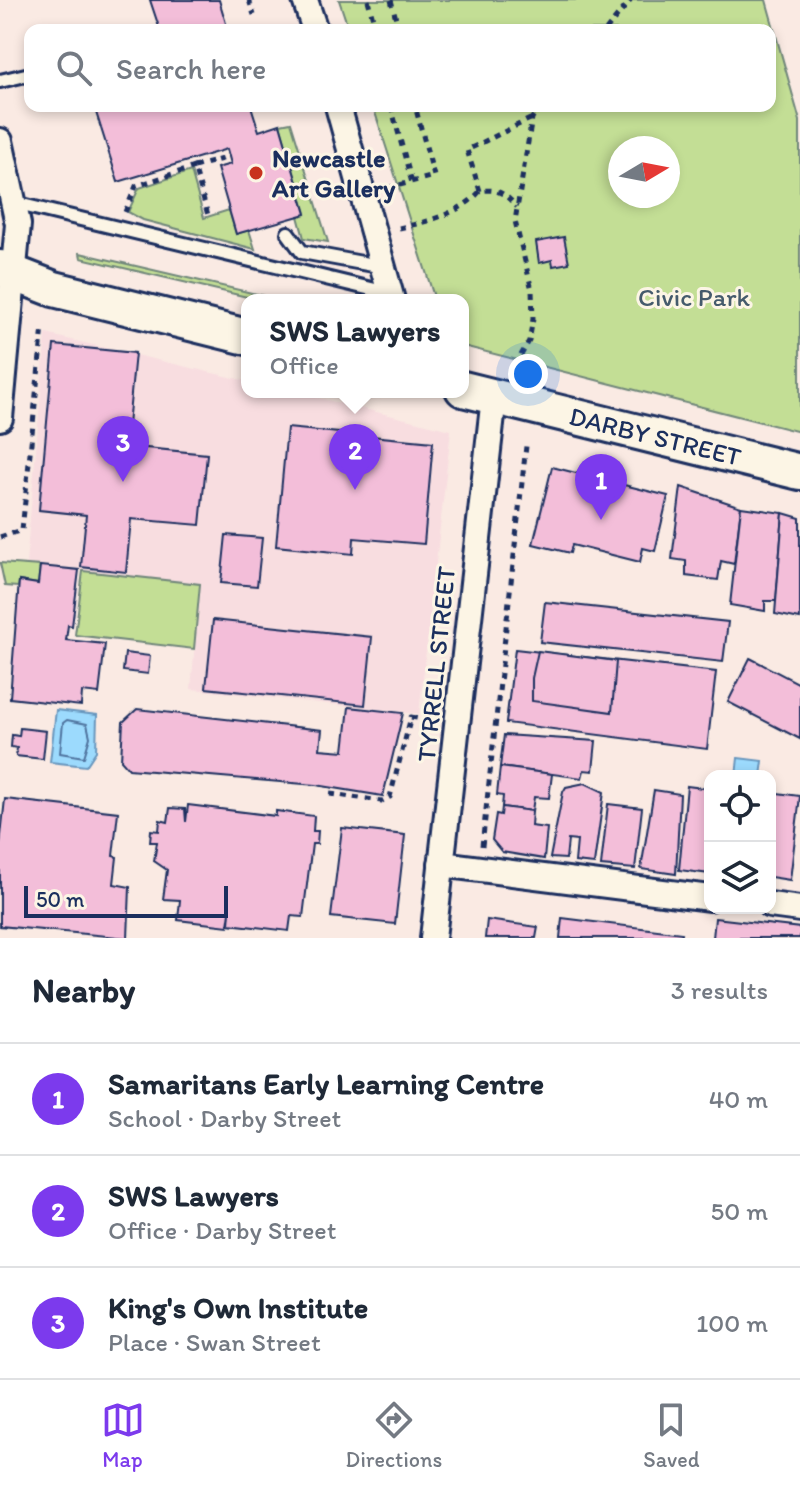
<!DOCTYPE html>
<meta charset="utf-8">
<style>
:root{--surface:#fff;--page:#f2f2f3;--text:#1f2937;--muted:#747a83;--line:#e0e1e3;--accent:#7c3aed}
body{margin:0;font-family:Itim,sans-serif;background:var(--page);color:var(--text)}
.controls{position:absolute;right:24px;bottom:24px;display:grid;overflow:hidden;border-radius:16px;box-shadow:0 4px 12px #0003}
.controls button{width:72px;height:72px;display:grid;place-items:center;padding:0;border:0;border-bottom:2px solid var(--line);background:var(--surface);color:var(--text);font:40px sans-serif}
.compass{position:absolute;left:608px;top:136px;width:72px;height:72px;border-radius:50%;background:var(--surface);box-shadow:0 4px 12px #0003;rotate:80deg}
.scale{position:absolute;left:24px;bottom:20px;width:204px;box-sizing:border-box;padding-left:8px;border:4px solid #1b2f5e;border-top:0;font-size:22px;line-height:28px;white-space:nowrap;color:#1b2f5e;-webkit-text-stroke:6px #fcf5e5;paint-order:stroke}
.you{position:absolute;left:528px;top:374px;width:28px;height:28px;margin:-20px;border:6px solid #fff;border-radius:50%;background:#1a73e8;box-shadow:0 0 0 12px #1a73e833}
.badge{display:grid;place-items:center;width:52px;height:52px;border-radius:50%;background:var(--accent);color:#fff;font-size:26px;font-weight:700}
.pin{position:absolute;translate:-50% -66px;filter:drop-shadow(0 2px 4px #0008)}
.pin::after{content:'';position:absolute;top:42px;width:28px;height:24px;background:inherit;clip-path:polygon(0 0,100% 0,50% 100%)}
.popup{position:absolute;left:241px;top:294px;width:228px;height:104px;box-sizing:border-box;display:grid;place-content:center;border-radius:16px;background:var(--surface);filter:drop-shadow(0 2px 6px #0005);font-size:26px;white-space:nowrap;color:var(--muted)}
.popup b{font-size:30px;color:var(--text)}
.popup::after{content:'';position:absolute;left:50%;top:100%;margin-left:-16px;border:16px solid transparent;border-top-color:var(--surface)}
.list{margin:0;padding:0;list-style:none}
h2{display:flex;justify-content:space-between;align-items:center;height:104px;margin:0;padding:0 32px;font-size:34px}
h2 small{font-size:26px;font-weight:400;color:var(--muted)}
.list li{display:grid;grid-template-columns:52px 1fr auto;gap:24px;align-items:center;box-sizing:border-box;height:112px;padding:0 32px;border-top:2px solid var(--line)}
.list b{display:block;font-size:30px;white-space:nowrap}
.list p{margin:0;font-size:26px;white-space:nowrap;color:var(--muted)}
.list em{font-size:26px;font-style:normal;color:var(--muted)}
.icon{flex:none;width:44px;height:44px;fill:none;stroke:currentColor;stroke-width:2;stroke-linecap:round;stroke-linejoin:round}
.map{position:relative;flex:none;width:800px;height:938px;overflow:hidden}
.search{position:absolute;background:var(--surface);box-shadow:0 4px 12px #0003;left:24px;right:24px;top:24px;height:88px;display:flex;align-items:center;gap:20px;box-sizing:border-box;padding:0 28px;border-radius:16px;color:var(--muted);font-size:30px}
.sheet{height:440px;background:var(--surface)}
nav{display:flex;justify-content:space-around;align-items:center;box-sizing:border-box;height:112px;border-top:2px solid var(--line);background:var(--surface);font-size:22px;color:var(--muted)}
nav a{display:grid;justify-items:center;gap:4px}
nav .on{color:var(--accent)}
.map>svg:first-child{display:block}
.built{fill:#f8dde0}
.green{fill:#c3de95;stroke:#6f867a;stroke-width:2;fill-rule:evenodd}
.water{fill:#9cdafd;stroke:#6896bd;stroke-width:2}
.lines{fill:none;stroke-linecap:round;stroke-linejoin:round}
.shore{stroke:#4f739e;stroke-width:2}
.building{fill:#f3bed9;stroke:#1b2f5e;stroke-width:2}
.lane-casing{stroke:#1b2f5e;stroke-width:18}
.street-casing{stroke:#1b2f5e;stroke-width:30}
.secondary-casing{stroke:#1b2f5e;stroke-width:40}
.path{stroke:#1b2f5e;stroke-width:5;stroke-dasharray:6 6;stroke-linecap:butt}
.lane{stroke:#fcf5e5;stroke-width:12}
.street{stroke:#fcf5e5;stroke-width:24}
.secondary{stroke:#fcf5e5;stroke-width:34}
.poi-dot{fill:#c8321e;stroke:#fcf5e5;stroke-width:3}
.labels{text-anchor:middle;stroke-width:6;stroke-linejoin:round;paint-order:stroke}
.poi-label{font-size:26px;font-weight:bold;fill:#1b2f5e;stroke:#fcf5e5;text-anchor:start}
.park-label{font-size:26px;fill:#455b6c;stroke:#fcf5e5}
.street-label{font-size:26px;fill:#1b2f5e;stroke:#fcf5e5}
</style>
<div class="map">
<svg width="800" height="938" viewBox="0 0 800 938">
<rect width="100%" height="100%" fill="#faeae3"/>
<filter id="ink" filterUnits="userSpaceOnUse"><feTurbulence type="fractalNoise" baseFrequency=".0125" numOctaves="2"/><feDisplacementMap in="SourceGraphic" scale="16" xChannelSelector="R" yChannelSelector="G"/><feConvolveMatrix kernelMatrix="1 2 1 2 8 2 1 2 1" color-interpolation-filters="sRGB"/></filter>
<g filter="url(#ink)">
<polygon class="built" points="46,334 247,381 247,392 294,392 451,430 419,714 191,689 200,584 26,564"/>
<g class="green">
<path d="M339 0H766L800 121V432L463 346V300H435L373 106H770V30H349ZM620 148H668V196H620Z"/>
<polygon points="291,122 328,242 304,238 298,216 306,213 280,124"/>
<polygon points="191,171 204,218 229,210 236,234 249,230 255,249 143,220 128,212 139,188"/>
<polygon points="80,253 282,300 260,300 81,258"/>
<polygon points="0,563 40,566 38,584 19,581 18,587 5,586"/>
<polygon points="83,571 200,584 194,649 75,635"/>
</g>
<g class="water">
<polygon points="56,710 97,715 96,751 86,766 50,762"/>
<polygon points="738,758 763,761 761,776 736,776"/>
</g>
<g class="lines">
<polygon class="shore" points="67,720 87,724 90,737 84,757 60,753 63,723"/>
</g>
<g class="building">
<polygon points="150,0 219,0 228,30 160,30"/>
<polygon points="94,106 251,106 259,131 280,124 306,214 236,234 217,168 231,164 227,149 118,182"/>
<polygon points="564,237 569,263 553,266 552,260 539,263 536,242"/>
<polygon points="54,345 135,353 126,446 207,454 200,525 131,519 126,572 81,567 86,515 39,510"/>
<polygon points="287,428 433,442 424,544 354,538 353,554 276,546"/>
<polygon points="552,467 668,496 655,551 643,548 640,562 572,545 570,553 533,544"/>
<polygon points="681,487 741,507 734,564 721,561 718,580 686,576 686,561 672,559"/>
<polygon points="741,507 783,513 776,601 765,601 765,611 730,605"/>
<polygon points="783,513 800,518 800,619 775,614"/>
<polygon points="226,535 262,538 257,586 221,583"/>
<polygon points="40,566 79,570 72,626 68,625 66,640 105,644 99,694 82,692 81,706 10,698 19,581 38,584"/>
<polygon points="545,602 728,622 723,662 540,642"/>
<polygon points="213,620 372,637 365,705 206,688"/>
<polygon points="515,649 716,672 707,749 506,723"/>
<polygon points="538,651 616,661 612,712 532,701 532,678"/>
<polygon points="125,653 150,656 148,674 123,671"/>
<polygon points="750,658 800,684 800,739 728,702"/>
<polygon points="349,707 403,713 383,796 316,785 129,769 121,760 123,722 137,709 322,730 320,749 344,751"/>
<polygon points="20,728 46,731 43,759 16,756 17,748 11,747 12,735 19,736"/>
<polygon points="504,735 596,741 593,771 584,770 582,778 500,767"/>
<polygon points="500,767 552,774 549,798 534,797 532,811 502,807 503,796 497,795"/>
<polygon points="585,783 604,792 594,864 575,862 577,841 568,840 566,859 550,858 563,792 566,787"/>
<polygon points="687,786 710,789 710,874 679,870"/>
<polygon points="654,790 680,794 676,874 641,869"/>
<polygon points="770,792 800,796 790,880 770,877"/>
<polygon points="5,799 118,812 113,856 117,857 114,884 130,887 128,938 0,926 0,845"/>
<polygon points="608,804 642,808 635,869 601,866"/>
<polygon points="188,805 276,816 276,811 314,816 313,831 318,831 317,844 312,844 303,917 291,916 289,931 229,924 230,912 228,926 178,920 180,900 163,899 167,870 154,861 157,842 150,842 151,830 159,831 160,820 168,822 170,808 185,809 186,822"/>
<polygon points="502,807 532,811 531,826 547,828 544,859 502,852 492,840 496,814 501,815"/>
<polygon points="342,828 405,835 395,924 331,917"/>
<polygon points="562,918 682,933 681,938 560,938"/>
<polygon points="715,918 800,928 800,938 713,938"/>
<polygon points="487,920 538,927 536,938 485,938"/>
</g>
<g class="lines">
<defs>
<g id="lane">
<polyline points="0,81 30,74"/>
<polyline points="14,203 392,294"/>
<polyline points="288,233 302,252 384,267"/>
</g>
<g id="street">
<polyline points="305,0 315,30"/>
<polyline points="338,106 392,300"/>
<polyline points="0,141 18,224 0,418"/>
<polyline points="441,864 710,898"/>
<polyline points="770,905 800,909"/>
<polyline points="433,938 494,397"/>
</g>
<g id="secondary">
<polyline points="0,268 54,289 247,337"/>
<path id="s1" d="M463 389 800 472"/>
</g>
</defs>
<use href="#lane" class="lane-casing"/>
<use href="#street" class="street-casing"/>
<use href="#secondary" class="secondary-casing"/>
<g class="path">
<polyline points="249,0 254,15"/>
<polyline points="368,0 376,30"/>
<polyline points="391,0 399,30"/>
<polyline points="606,30 631,0"/>
<polyline points="391,106 412,183"/>
<polyline points="194,167 229,157"/>
<polyline points="388,188 434,176 415,106"/>
<polyline points="480,191 467,150 532,118"/>
<polyline points="125,212 136,186 194,167 208,215"/>
<path d="M399 228C427 222 462 213 480 191 499 188 505 194 517 207"/>
<polyline points="515,366 529,341 533,319 532,290 515,221 532,118 541,106"/>
<polyline points="0,537 22,530 43,327"/>
<polyline points="330,794 382,801 390,797 411,717 427,720"/>
<polyline points="482,846 526,446"/>
</g>
<use href="#lane" class="lane"/>
<use href="#street" class="street"/>
<use href="#secondary" class="secondary"/>
</g>
</g>
<circle class="poi-dot" cx="256" cy="173" r="8"/>
<g class="labels">
<g class="poi-label">
<text x="272" y="167">Newcastle<tspan x="272" dy="30">Art Gallery</tspan></text>
</g>
<g class="park-label">
<text x="694" y="306">Civic Park</text>
</g>
<g class="street-label">
<text dy="9" stroke="none"><textPath href="#s1" startOffset="198">DARBY STREET</textPath></text>
<text transform="translate(436 664) rotate(-84)" y="9">TYRRELL STREET</text>
</g>
</g>
</svg>
<div class="controls">
<button><svg class="icon" aria-label="locate" viewBox="0 0 24 24"><circle cx="12" cy="12" r="6"/><path d="M12 2v4M12 18v4M2 12h4M18 12h4"/></svg></button>
<button><svg class="icon" aria-label="layers" viewBox="0 0 24 24"><path d="M12 4l9 5-9 5-9-5zM3 14l9 5 9-5"/></svg></button>
</div>
<svg class="compass" viewBox="-18 -18 36 36"><path d="M0-13l5 13h-10z" fill="#e53935"/><path d="M0 13l5-13h-10z" fill="#747a83"/></svg>
<div class="scale">50 m</div>
<div class="you"></div>
<div class="pin badge" style="left:601px;top:520px">1</div>
<div class="pin badge" style="left:355px;top:490px">2</div>
<div class="popup"><b>SWS Lawyers</b>Office</div>
<div class="pin badge" style="left:123px;top:482px">3</div>
<div class="search"><svg class="icon" aria-label="search" viewBox="0 0 24 24"><circle cx="10" cy="10" r="6"/><path d="M15 15l6 6"/></svg>Search here</div>
</div>
<section class="sheet">
<h2>Nearby<small>3 results</small></h2>
<ul class="list">
<li><span class="badge">1</span><div><b>Samaritans Early Learning Centre</b><p>School · Darby Street</p></div><em>40 m</em></li>
<li><span class="badge">2</span><div><b>SWS Lawyers</b><p>Office · Darby Street</p></div><em>50 m</em></li>
<li><span class="badge">3</span><div><b>King's Own Institute</b><p>Place · Swan Street</p></div><em>100 m</em></li>
</ul>
</section>
<nav>
<a class="on"><svg class="icon" aria-label="map" viewBox="0 0 24 24"><path d="M3 6l6-2 6 2 6-2v14l-6 2-6-2-6 2zM9 4v14M15 6v14"/></svg>Map</a>
<a><svg class="icon" aria-label="directions" viewBox="0 0 24 24"><path d="M12 3l9 9-9 9-9-9zM9 14v-3h6M13 9l2 2-2 2"/></svg>Directions</a>
<a><svg class="icon" aria-label="saved" viewBox="0 0 24 24"><path d="M7 4h10v16l-5-4-5 4z"/></svg>Saved</a>
</nav>
